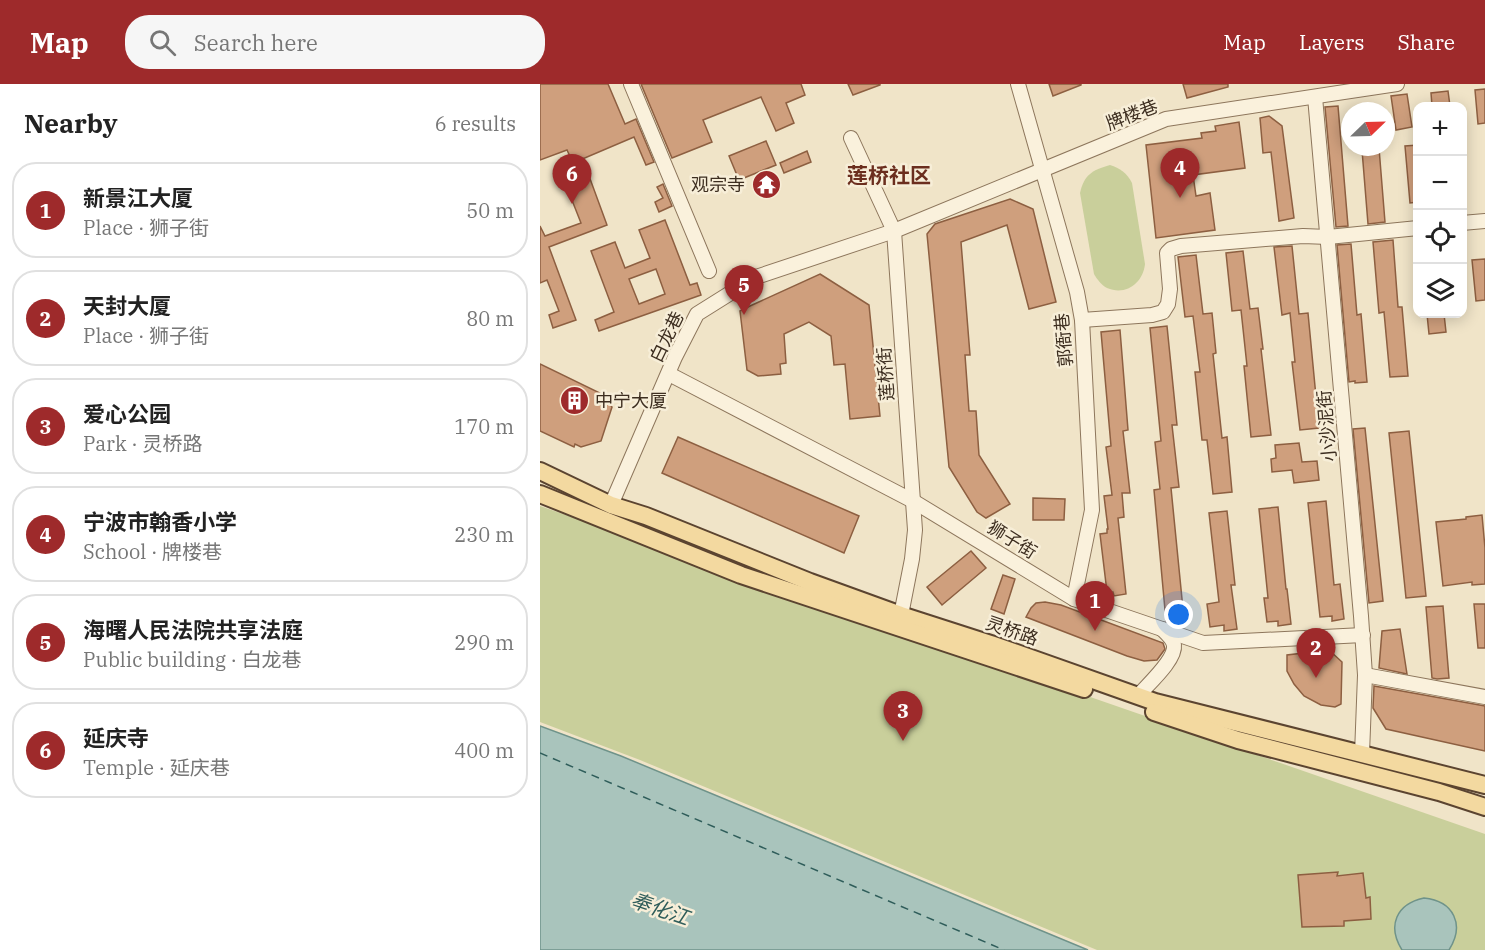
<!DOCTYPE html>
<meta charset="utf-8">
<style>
:root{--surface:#fff;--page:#f6f6f6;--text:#222;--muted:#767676;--line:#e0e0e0;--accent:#9e2a2b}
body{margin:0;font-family:"IBM Plex Serif","Noto Sans SC",serif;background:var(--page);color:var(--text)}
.controls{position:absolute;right:18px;top:18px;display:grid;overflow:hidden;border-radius:12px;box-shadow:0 3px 15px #0003}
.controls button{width:54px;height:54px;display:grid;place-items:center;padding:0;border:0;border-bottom:2px solid var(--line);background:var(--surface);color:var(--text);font:30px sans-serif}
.compass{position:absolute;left:801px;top:18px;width:54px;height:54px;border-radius:50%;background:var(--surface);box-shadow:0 3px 15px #0003;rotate:67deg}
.you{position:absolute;left:639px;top:531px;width:21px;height:21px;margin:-15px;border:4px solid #fff;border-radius:50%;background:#1a73e8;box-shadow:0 0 0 9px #1a73e833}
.badge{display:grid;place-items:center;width:39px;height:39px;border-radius:50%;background:var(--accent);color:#fff;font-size:20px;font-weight:700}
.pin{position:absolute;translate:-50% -50px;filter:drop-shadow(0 2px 3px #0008)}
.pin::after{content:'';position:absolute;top:32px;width:21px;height:18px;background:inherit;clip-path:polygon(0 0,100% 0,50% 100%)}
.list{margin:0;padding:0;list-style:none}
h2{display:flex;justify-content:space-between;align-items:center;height:78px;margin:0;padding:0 24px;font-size:26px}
h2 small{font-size:20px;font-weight:400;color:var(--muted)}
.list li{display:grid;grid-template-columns:39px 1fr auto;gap:18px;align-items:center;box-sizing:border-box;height:96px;margin:0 12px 12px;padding:0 12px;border:2px solid var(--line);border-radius:24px}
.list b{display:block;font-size:22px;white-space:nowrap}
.list p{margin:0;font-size:20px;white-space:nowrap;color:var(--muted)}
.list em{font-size:20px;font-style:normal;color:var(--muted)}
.icon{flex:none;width:33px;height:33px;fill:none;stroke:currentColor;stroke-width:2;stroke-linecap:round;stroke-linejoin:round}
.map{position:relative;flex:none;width:945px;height:866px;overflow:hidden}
header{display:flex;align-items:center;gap:36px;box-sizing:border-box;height:84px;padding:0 30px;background:var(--accent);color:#fff}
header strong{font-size:28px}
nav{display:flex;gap:33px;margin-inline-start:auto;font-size:21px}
.search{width:420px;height:54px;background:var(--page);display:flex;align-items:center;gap:15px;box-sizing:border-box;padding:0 21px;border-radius:24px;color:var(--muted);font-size:22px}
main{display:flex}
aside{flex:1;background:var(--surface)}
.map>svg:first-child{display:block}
.green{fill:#c9cf9b}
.water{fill:#a9c4bc;stroke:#6f938a;stroke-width:1.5}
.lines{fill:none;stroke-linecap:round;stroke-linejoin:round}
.ferry{stroke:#2f5d5a;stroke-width:1.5;stroke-dasharray:8 6;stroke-linecap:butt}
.building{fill:#cf9f7d;stroke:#8d5f41;stroke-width:1.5;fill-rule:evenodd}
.minor-casing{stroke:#8d765c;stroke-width:16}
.major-casing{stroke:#5b4430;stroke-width:20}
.minor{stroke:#faf1dc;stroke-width:14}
.major{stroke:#f3d9a0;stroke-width:16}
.labels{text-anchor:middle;stroke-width:5;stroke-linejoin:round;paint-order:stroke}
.street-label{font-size:18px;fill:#3d2e20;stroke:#f7eed8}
.poi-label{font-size:18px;fill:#3d2e20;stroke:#f7eed8;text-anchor:end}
.water-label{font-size:20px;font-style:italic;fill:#2f5d5a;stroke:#f7eed8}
.quarter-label{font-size:21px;font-weight:bold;fill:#6b2e1e;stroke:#f7eed8}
</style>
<header>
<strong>Map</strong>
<div class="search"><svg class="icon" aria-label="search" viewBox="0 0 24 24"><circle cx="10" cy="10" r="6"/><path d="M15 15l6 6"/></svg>Search here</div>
<nav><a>Map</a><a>Layers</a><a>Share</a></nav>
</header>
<main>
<aside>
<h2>Nearby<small>6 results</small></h2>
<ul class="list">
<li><span class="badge">1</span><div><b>新景江大厦</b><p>Place · 狮子街</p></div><em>50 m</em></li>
<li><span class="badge">2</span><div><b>天封大厦</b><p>Place · 狮子街</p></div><em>80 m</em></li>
<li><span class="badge">3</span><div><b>爱心公园</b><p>Park · 灵桥路</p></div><em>170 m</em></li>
<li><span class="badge">4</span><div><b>宁波市翰香小学</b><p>School · 牌楼巷</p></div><em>230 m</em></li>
<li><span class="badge">5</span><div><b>海曙人民法院共享法庭</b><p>Public building · 白龙巷</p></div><em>290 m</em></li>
<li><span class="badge">6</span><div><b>延庆寺</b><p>Temple · 延庆巷</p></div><em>400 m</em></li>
</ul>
</aside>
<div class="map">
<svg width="945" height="866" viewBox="0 0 945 866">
<rect width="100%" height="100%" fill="#f0e4c8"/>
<g class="green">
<path d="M570 81C580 84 587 89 592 99L605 180C603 199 586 212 567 204 561 201 557 195 554 190L540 109C544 91 552 86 570 81Z"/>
<polygon points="0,422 945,750 945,866 557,866 100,676 0,638"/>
</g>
<g class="water">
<polygon points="0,642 81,672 548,866 0,866"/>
<path d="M884 814C914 817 925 841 909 866H862C847 842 856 820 884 814Z"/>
</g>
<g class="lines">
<polyline class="ferry" points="0,669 464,866"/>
</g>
<g class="building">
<polygon points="0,0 68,0 85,40 96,35 114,78 106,81 94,53 33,79 27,66 0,76"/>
<polygon points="101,0 261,0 265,11 246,19 254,39 236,47 221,13 163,36 172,58 132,74"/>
<polygon points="308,0 340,0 340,1 313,11"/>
<polygon points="509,0 541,0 541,1 513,12"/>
<polygon points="643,0 688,0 688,3 647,14"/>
<polygon points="945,5 945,39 938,40 935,6"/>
<polygon points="908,7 910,22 892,22 891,9"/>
<polygon points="867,10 872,43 856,46 851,12"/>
<polygon points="798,22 808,142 796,143 785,23"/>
<polygon points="729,32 742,42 754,134 739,137 731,68 723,69 720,34"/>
<polygon points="699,38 705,84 653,91 656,112 670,109 675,146 616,154 606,61 662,54 661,49 676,47 675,42"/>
<polygon points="226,57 236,81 199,96 189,72"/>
<polygon points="878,61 878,118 870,119 865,62"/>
<polygon points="839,64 845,138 828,140 822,66"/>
<polygon points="267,67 271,78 244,89 240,79"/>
<polygon points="49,92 67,141 9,163 36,236 13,244 9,231 19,227 7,196 0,199 0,142 5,152 41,139 26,101"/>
<polygon points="123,100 132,122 119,128 115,118 123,114 117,103"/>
<polygon points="470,115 493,125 516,218 489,225 467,141 421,158 430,271 425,271 429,327 436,327 439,371 470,420 446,434 437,428 409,383 387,150 395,140"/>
<path d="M125 136 150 201 157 199 161 211 59 247 55 236 74 228 51 167 75 158 85 184 110 174 99 146ZM116 185 125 210 99 220 89 195Z"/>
<polygon points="853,156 858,223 862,223 868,292 850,293 844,228 839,229 833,158"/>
<polygon points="811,160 817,231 821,230 827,298 815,299 815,297 809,298 797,161"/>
<polygon points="752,162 759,230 768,229 779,344 760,346 752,278 755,278 750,229 742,231 734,163"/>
<polygon points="703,167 710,225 718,224 723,265 721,265 731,351 711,353 704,282 707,282 701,226 692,227 686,169"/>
<polygon points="656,171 663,230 672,229 676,269 673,270 682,354 687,353 692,408 673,410 667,356 662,356 655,288 660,288 653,232 645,233 638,173"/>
<polygon points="945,175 945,216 936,217 932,176"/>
<polygon points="280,190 329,221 340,332 310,335 305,280 294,281 291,252 269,238 244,250 246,279 240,280 241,290 218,292 207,286 200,227 210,222"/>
<polygon points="887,230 904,230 906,248 889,250"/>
<polygon points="627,242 637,341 632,341 639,403 631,404 644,535 626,537 614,406 620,405 615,358 621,357 610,244"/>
<polygon points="580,246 588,346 583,347 590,409 582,409 584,433 578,434 586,510 574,512 573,508 567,508 560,450 567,449 567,445 568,445 564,412 572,411 566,363 571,362 561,248"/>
<polygon points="0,280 64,311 72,323 61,357 41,363 35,360 34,363 0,347"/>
<polygon points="825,344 843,517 829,519 813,345"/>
<polygon points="869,347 886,512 866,514 849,349"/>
<polygon points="138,353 319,432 304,469 122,389"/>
<polygon points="759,359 762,378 777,377 779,396 754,399 752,386 732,388 731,375 736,374 735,361"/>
<polygon points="493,414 525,415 524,436 493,436"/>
<polygon points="786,417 794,501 800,500 804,535 792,537 792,532 780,533 768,419"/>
<polygon points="738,423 746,505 747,505 751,540 738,542 738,537 727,538 724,514 728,514 719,425"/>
<polygon points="687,427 695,501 691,501 697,545 684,547 684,541 670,543 667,520 679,518 669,429"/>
<polygon points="942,431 945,464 945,500 932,501 932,498 903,502 896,438 926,435 926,433"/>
<polygon points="431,467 446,484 402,521 387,503"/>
<polygon points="463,491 475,495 464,530 451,525"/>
<polygon points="505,518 521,521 623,559 625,565 617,576 604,577 587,572 486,533 491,524 496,519"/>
<polygon points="934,520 945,520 945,564 938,564"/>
<polygon points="903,522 909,594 897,595 892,594 886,523"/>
<polygon points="860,545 867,590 839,584 842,547"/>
<polygon points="789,566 802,578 801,620 795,623 781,621 764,612 754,600 747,587 747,571"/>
<polygon points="834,602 945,622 945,667 846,645 833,624"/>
<polygon points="798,788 797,792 823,789 826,814 830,813 831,835 804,837 804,842 762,843 758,791"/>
</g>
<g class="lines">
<defs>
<g id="minor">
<polyline points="91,0 169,187"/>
<polyline points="478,0 537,208 542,236 552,426 534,515"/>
<polyline points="775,13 821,532 825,591 822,670"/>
<polyline points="311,54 354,147 375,446 372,475 361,531"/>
<polyline points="922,139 945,137"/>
<polyline points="542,236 612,231 623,228 628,220 630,205 627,169 631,165 641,162 763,152 788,153 878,144"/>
<polyline points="129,290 373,417 534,515 663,559 823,551"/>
<polyline points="71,421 135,273 157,230 216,193 354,147 626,35 857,0"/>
<polyline points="825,591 945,613"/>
<path d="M598 612C607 601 636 576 634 561 633 555 626 549 622 545"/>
</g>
<g id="major">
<polyline points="0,387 71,421 106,432 270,498 361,531 451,560 615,618 945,701"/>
<polyline points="0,410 201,491 544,605"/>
<polyline points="614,628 698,656 899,708 945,723"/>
</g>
</defs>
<use href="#minor" class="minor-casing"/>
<use href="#major" class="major-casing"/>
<use href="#minor" class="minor"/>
<use href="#major" class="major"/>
</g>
<defs>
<symbol id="temple-disc" viewBox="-11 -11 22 22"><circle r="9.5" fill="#9e2a2b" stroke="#f7eed8"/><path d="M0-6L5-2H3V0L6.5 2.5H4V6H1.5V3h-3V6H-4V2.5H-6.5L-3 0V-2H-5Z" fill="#fff"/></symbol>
<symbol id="building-disc" viewBox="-11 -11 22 22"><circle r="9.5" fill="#9e2a2b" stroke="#f7eed8"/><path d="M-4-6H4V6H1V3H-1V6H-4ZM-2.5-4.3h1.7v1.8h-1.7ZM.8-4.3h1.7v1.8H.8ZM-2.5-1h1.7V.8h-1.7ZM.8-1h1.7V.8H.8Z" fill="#fff"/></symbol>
</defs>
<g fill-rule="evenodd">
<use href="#temple-disc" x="210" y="84" width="33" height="33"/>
<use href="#building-disc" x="18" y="300" width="33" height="33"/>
</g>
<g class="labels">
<g class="street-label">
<text transform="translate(592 31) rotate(-21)" y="6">牌楼巷</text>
<text transform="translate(127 253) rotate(-64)" y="6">白龙巷</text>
<text transform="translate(524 256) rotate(-95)" y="6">郭衙巷</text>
<text transform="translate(346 290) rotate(-94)" y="6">莲桥街</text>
<text transform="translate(787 342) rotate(-95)" y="6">小沙泥街</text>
<text transform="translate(472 456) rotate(32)" y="6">狮子街</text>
<text transform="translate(472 547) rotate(19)" y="6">灵桥路</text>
</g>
<g class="poi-label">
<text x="205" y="107">观宗寺</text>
<text x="55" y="323" text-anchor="start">中宁大厦</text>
</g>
<g class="water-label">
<text transform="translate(120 825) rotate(19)" y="7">奉化江</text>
</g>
<g class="quarter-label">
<text x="349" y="99">莲桥社区</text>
</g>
</g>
</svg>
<div class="controls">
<button>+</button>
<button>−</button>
<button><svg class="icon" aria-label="locate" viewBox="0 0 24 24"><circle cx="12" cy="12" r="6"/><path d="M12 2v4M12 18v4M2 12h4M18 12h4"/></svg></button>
<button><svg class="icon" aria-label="layers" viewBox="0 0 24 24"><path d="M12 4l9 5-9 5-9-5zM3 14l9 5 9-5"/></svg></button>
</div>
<svg class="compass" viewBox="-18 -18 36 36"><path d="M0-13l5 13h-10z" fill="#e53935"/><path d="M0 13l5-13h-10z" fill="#767676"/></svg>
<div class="you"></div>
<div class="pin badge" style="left:555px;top:547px">1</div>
<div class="pin badge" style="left:776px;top:594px">2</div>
<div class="pin badge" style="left:363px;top:657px">3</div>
<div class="pin badge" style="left:640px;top:114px">4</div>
<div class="pin badge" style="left:204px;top:231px">5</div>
<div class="pin badge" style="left:32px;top:120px">6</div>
</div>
</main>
